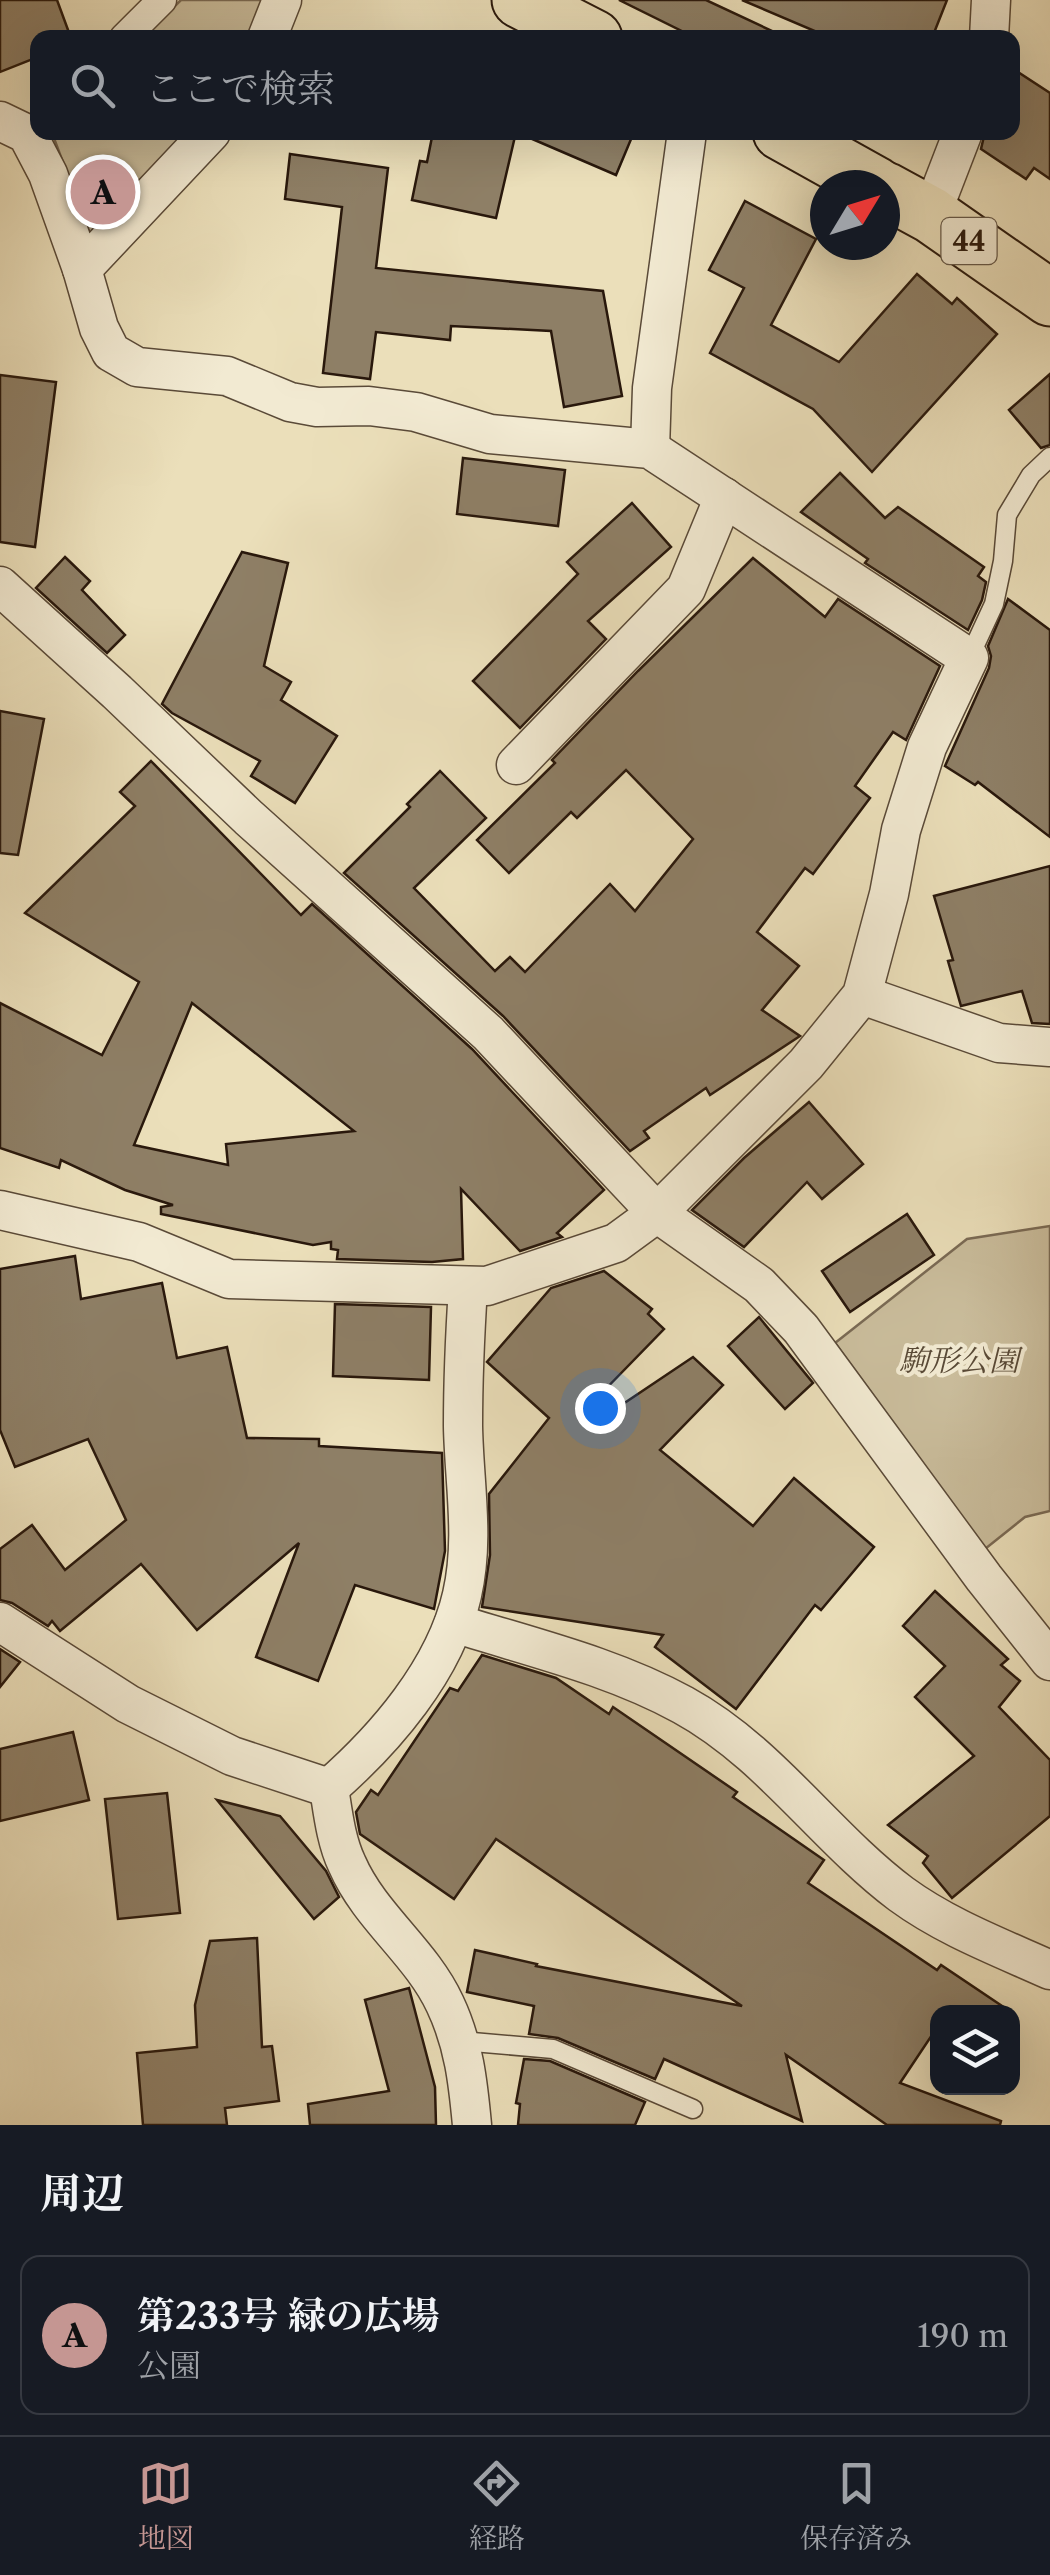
<!DOCTYPE html>
<html lang="ja">
<meta charset="utf-8">
<style>
:root{--surface:#171b24;--page:#20242c;--text:#f1f3f6;--muted:#9ea1a6;--line:#363941;--accent:#c59692}
body{margin:0;font-family:"Libre Caslon Text","Noto Serif JP",serif;background:var(--page);color:var(--text)}
.controls{position:absolute;right:30px;bottom:30px;display:grid;overflow:hidden;border-radius:20px;box-shadow:0 10px 40px #0002}
.controls button{width:90px;height:90px;display:grid;place-items:center;padding:0;border:0;border-bottom:2px solid var(--line);background:var(--surface);color:var(--text);font:50px sans-serif}
.compass{position:absolute;left:810px;top:170px;width:90px;height:90px;border-radius:50%;background:var(--surface);box-shadow:0 10px 40px #0002;rotate:52deg}
.you{position:absolute;left:600px;top:1408px;width:35px;height:35px;margin:-25px;border:8px solid #fff;border-radius:50%;background:#1a73e8;box-shadow:0 0 0 15px #1a73e833}
.badge{display:grid;place-items:center;width:65px;height:65px;border-radius:50%;background:var(--accent);color:#111;font-size:32px;font-weight:700}
.pin{position:absolute;translate:-50% -50%;border:5px solid #fff;box-shadow:0 2px 10px #0006}
.list{margin:0;padding:0;list-style:none}
h2{display:flex;justify-content:space-between;align-items:center;height:130px;margin:0;padding:0 40px;font-size:42px}
h2 small{font-size:32px;font-weight:400;color:var(--muted)}
.list li{display:grid;grid-template-columns:65px 1fr auto;gap:30px;align-items:center;box-sizing:border-box;height:160px;margin:0 20px 20px;padding:0 20px;border:2px solid var(--line);border-radius:20px}
.list b{display:block;font-size:38px;white-space:nowrap}
.list p{margin:0;font-size:32px;white-space:nowrap;color:var(--muted)}
.list em{font-size:32px;font-style:normal;color:var(--muted)}
.icon{flex:none;width:55px;height:55px;fill:none;stroke:currentColor;stroke-width:2;stroke-linecap:round;stroke-linejoin:round}
.map{position:relative;flex:none;width:1050px;height:2125px;overflow:hidden}
.search{position:absolute;background:var(--surface);box-shadow:0 10px 40px #0002;left:30px;right:30px;top:30px;height:110px;display:flex;align-items:center;gap:25px;box-sizing:border-box;padding:0 35px;border-radius:20px;color:var(--muted);font-size:38px}
.sheet{height:310px;background:var(--surface)}
nav{display:flex;justify-content:space-around;align-items:center;box-sizing:border-box;height:140px;border-top:2px solid var(--line);background:var(--surface);font-size:28px;color:var(--muted)}
nav a{display:grid;justify-items:center;gap:5px}
nav .on{color:var(--accent)}
.map>svg:first-child{display:block}
.green{fill:#cabd9c;stroke:#7a6a54;stroke-width:2.5}
.building{fill:#8e7f66;stroke:#29180c;stroke-width:2.5;fill-rule:evenodd}
.lines{fill:none;stroke-linecap:round;stroke-linejoin:round}
.service-casing{stroke:#5a4a38;stroke-width:21}
.pedestrian-casing{stroke:#5a4a38;stroke-width:31}
.minor-casing{stroke:#5a4a38;stroke-width:41}
.primary-casing{stroke:#29180c;stroke-width:59}
.service{stroke:#f2ead2;stroke-width:18}
.pedestrian{stroke:#f2ead2;stroke-width:28}
.minor{stroke:#f2ead2;stroke-width:38}
.primary{stroke:#ebdfba;stroke-width:55}
.labels{text-anchor:middle;stroke-width:8;stroke-linejoin:round;paint-order:stroke}
.shield{fill:#f2ead2;stroke:#655747;stroke-width:2.5}
.shield-label{font-size:28px;font-weight:bold;fill:#29180c}
.park-label{font-size:30px;font-style:italic;fill:#594a37;stroke:#f2ead2}
</style>
<div class="map">
<svg width="1050" height="2125" viewBox="0 0 1050 2125">
<rect width="100%" height="100%" fill="#ebdfba"/>
<filter id="stains"><feTurbulence type="fractalNoise" baseFrequency=".002" numOctaves="4"/><feColorMatrix values="0 0 0 0 .2 0 0 0 0 .09 0 0 0 0 .02 0 0 0 .5 -.17"/></filter>
<radialGradient id="worn" r=".72"><stop offset=".6" stop-color="#630" stop-opacity="0"/><stop offset="1" stop-color="#630" stop-opacity=".3"/></radialGradient>
<g class="green">
<polygon points="181,0 265,0 249,37 142,38"/>
<polygon points="52,133 188,133 91,237"/>
<polygon points="1050,1226 1050,1511 1025,1517 985,1549 835,1343 967,1239"/>
</g>
<g class="building">
<polygon points="0,0 57,0 71,38 38,38 38,57 0,72"/>
<polygon points="619,0 706,0 787,38 696,38"/>
<polygon points="742,0 947,0 932,38 831,38"/>
<polygon points="1012,68 1050,93 1050,179 1034,168 1026,179 981,149 985,132 1012,132"/>
<polygon points="433,132 516,132 496,218 412,200 420,161 427,162"/>
<polygon points="516,132 634,132 616,175"/>
<polygon points="290,154 388,168 376,268 603,291 622,396 564,407 551,331 451,326 450,340 376,332 370,379 323,373 342,207 285,199"/>
<polygon points="745,201 816,239 771,325 839,362 917,274 952,304 957,298 997,334 872,472 813,409 710,353 744,288 709,270"/>
<polygon points="1050,374 1050,445 1041,448 1009,410"/>
<polygon points="0,375 56,382 35,547 0,542"/>
<polygon points="463,458 565,470 558,526 457,514"/>
<polygon points="840,473 885,518 898,507 984,567 978,576 986,582 982,600 968,630 865,563 868,559 801,512"/>
<polygon points="632,503 671,547 588,621 606,639 520,728 473,681 578,574 567,562"/>
<polygon points="242,552 288,563 264,666 291,682 281,700 337,736 295,803 251,776 260,761 172,713 162,704"/>
<polygon points="65,557 90,581 82,590 125,635 107,653 36,588"/>
<polygon points="753,558 825,617 838,599 940,666 906,740 893,732 855,786 870,798 813,874 805,868 757,932 799,966 762,1010 800,1036 710,1095 706,1088 644,1131 649,1138 630,1151 503,1016 344,873 410,807 407,804 440,771 486,818 414,888 495,971 510,957 525,972 610,884 635,911 693,839 626,770 577,818 571,812 509,873 477,840 555,763 552,760 638,671"/>
<polygon points="1008,599 1050,630 1050,837 978,782 975,785 945,766 989,668 991,656 988,646"/>
<polygon points="0,711 44,719 18,855 0,853"/>
<path d="M151 761 301 915 312 904 472 1049 604 1190 557 1233 562 1237 520 1251 461 1189 463 1259 432 1262 337 1259 338 1250 331 1249V1242L313 1245 161 1214V1207L173 1205 125 1190 61 1160 59 1168 0 1148V1003L102 1055 139 982 25 913 135 806 120 792ZM192 1003 354 1131 226 1144 228 1165 134 1145Z"/>
<polygon points="1050,866 1050,1024 1032,1023 1022,991 961,1006 948,961 953,960 934,896"/>
<polygon points="809,1102 863,1164 822,1199 807,1182 744,1247 692,1210 744,1158"/>
<polygon points="907,1214 934,1255 850,1312 822,1271"/>
<polygon points="75,1256 81,1299 162,1283 177,1358 227,1347 247,1438 319,1439 319,1446 442,1453 445,1551 434,1609 355,1585 318,1681 256,1657 299,1543 197,1630 141,1564 60,1631 52,1621 48,1626 12,1603 0,1600 0,1549 32,1525 65,1570 126,1520 88,1439 15,1467 0,1430 0,1269"/>
<polygon points="604,1271 652,1309 648,1314 664,1329 593,1402 605,1416 693,1357 723,1385 660,1450 753,1526 794,1478 874,1547 821,1610 815,1605 736,1709 655,1647 663,1635 482,1607 490,1555 489,1494 549,1418 487,1362 551,1288"/>
<polygon points="335,1304 431,1307 429,1380 333,1376"/>
<polygon points="759,1317 813,1383 785,1409 728,1346"/>
<polygon points="935,1591 1008,1659 1001,1665 1020,1681 999,1707 1050,1760 1050,1816 952,1898 923,1863 928,1856 888,1825 974,1756 915,1697 945,1666 903,1626"/>
<polygon points="0,1649 20,1662 0,1687"/>
<polygon points="482,1655 556,1678 609,1714 613,1707 737,1792 733,1797 824,1860 808,1883 937,1970 941,1965 1011,2012 938,2012 938,2026 900,2083 1001,2121 1000,2125 887,2125 786,2055 802,2121 664,2059 655,2079 558,2038 529,2034 534,2006 467,1992 475,1950 537,1964 536,1966 742,2006 496,1839 454,1899 360,1834 356,1812 371,1790 378,1795 450,1688 458,1691"/>
<polygon points="73,1732 89,1800 0,1821 0,1749"/>
<polygon points="167,1793 180,1913 118,1919 105,1799"/>
<polygon points="217,1800 280,1816 326,1871 339,1897 314,1919"/>
<polygon points="257,1938 262,2047 272,2046 279,2101 225,2108 227,2125 143,2125 137,2053 197,2047 195,2005 210,1941"/>
<polygon points="409,1988 435,2087 436,2125 310,2125 308,2104 389,2091 365,2000"/>
<polygon points="524,2059 550,2061 645,2102 635,2125 518,2125 520,2104 516,2103"/>
</g>
<g class="lines">
<defs>
<g id="service">
<polyline points="969,658 994,604 1003,561 1007,515 1031,475 1050,457"/>
<polyline points="461,2041 553,2049 693,2109"/>
</g>
<polyline id="pedestrian" points="124,38 162,0"/>
<g id="minor">
<polyline points="267,38 282,0"/>
<polyline points="989,38 991,0"/>
<polyline points="0,121 27,134 48,174 82,269 211,132"/>
<polyline points="931,215 963,132"/>
<polyline points="650,449 652,388 687,132"/>
<polyline points="0,586 117,692 249,818 488,1033 657,1213 759,1285 801,1329 984,1578 1050,1661"/>
<polyline points="516,765 686,589 724,497"/>
<polyline points="862,995 999,1043 1050,1047"/>
<polyline points="0,1210 139,1242 229,1279 487,1286 616,1243 657,1213 806,1064 862,995 889,894 901,830 927,747 969,658 650,449 490,434 416,412 369,406 317,407 290,402 227,376 137,367 111,352 99,328 82,269"/>
<polyline points="0,1622 128,1704 232,1756 329,1788"/>
<path d="M454 1623C530 1647 612 1666 683 1705 769 1752 824 1836 901 1894 946 1927 999 1947 1050 1970"/>
<path d="M329 1788C385 1739 445 1670 462 1595 475 1538 464 1483 463 1426 463 1380 465 1334 468 1288"/>
<path d="M329 1788C333 1813 336 1841 347 1864 370 1917 421 1952 445 2004 464 2044 468 2082 472 2125"/>
</g>
<g id="primary">
<polyline points="520,0 594,38"/>
<polyline points="781,132 876,185"/>
<polyline points="885,190 931,215 1050,298"/>
</g>
</defs>
<use href="#service" class="service-casing"/>
<use href="#pedestrian" class="pedestrian-casing"/>
<use href="#minor" class="minor-casing"/>
<use href="#primary" class="primary-casing"/>
<use href="#service" class="service"/>
<use href="#pedestrian" class="pedestrian"/>
<use href="#minor" class="minor"/>
<use href="#primary" class="primary"/>
</g>
<g class="labels">
<rect class="shield" x="941.5" y="218" width="55" height="46" rx="8"/>
<g class="shield-label">
<text x="969" y="251">44</text>
</g>
<g class="park-label">
<text x="959" y="1371">駒形公園</text>
</g>
</g>
<rect width="100%" height="100%" filter="url(#stains)"/>
<rect width="100%" height="100%" fill="url(#worn)"/>
</svg>
<div class="controls">
<button><svg class="icon" aria-label="layers" viewBox="0 0 24 24"><path d="M12 4l9 5-9 5-9-5zM3 14l9 5 9-5"/></svg></button>
</div>
<svg class="compass" viewBox="-18 -18 36 36"><path d="M0-13l5 13h-10z" fill="#e53935"/><path d="M0 13l5-13h-10z" fill="#9ea1a6"/></svg>
<div class="you"></div>
<div class="pin badge" style="left:103px;top:192px">A</div>
<div class="search"><svg class="icon" aria-label="search" viewBox="0 0 24 24"><circle cx="10" cy="10" r="6"/><path d="M15 15l6 6"/></svg>ここで検索</div>
</div>
<section class="sheet">
<h2>周辺<small></small></h2>
<ul class="list">
<li><span class="badge">A</span><div><b>第233号 緑の広場</b><p>公園</p></div><em>190 m</em></li>
</ul>
</section>
<nav>
<a class="on"><svg class="icon" aria-label="map" viewBox="0 0 24 24"><path d="M3 6l6-2 6 2 6-2v14l-6 2-6-2-6 2zM9 4v14M15 6v14"/></svg>地図</a>
<a><svg class="icon" aria-label="directions" viewBox="0 0 24 24"><path d="M12 3l9 9-9 9-9-9zM9 14v-3h6M13 9l2 2-2 2"/></svg>経路</a>
<a><svg class="icon" aria-label="saved" viewBox="0 0 24 24"><path d="M7 4h10v16l-5-4-5 4z"/></svg>保存済み</a>
</nav>
